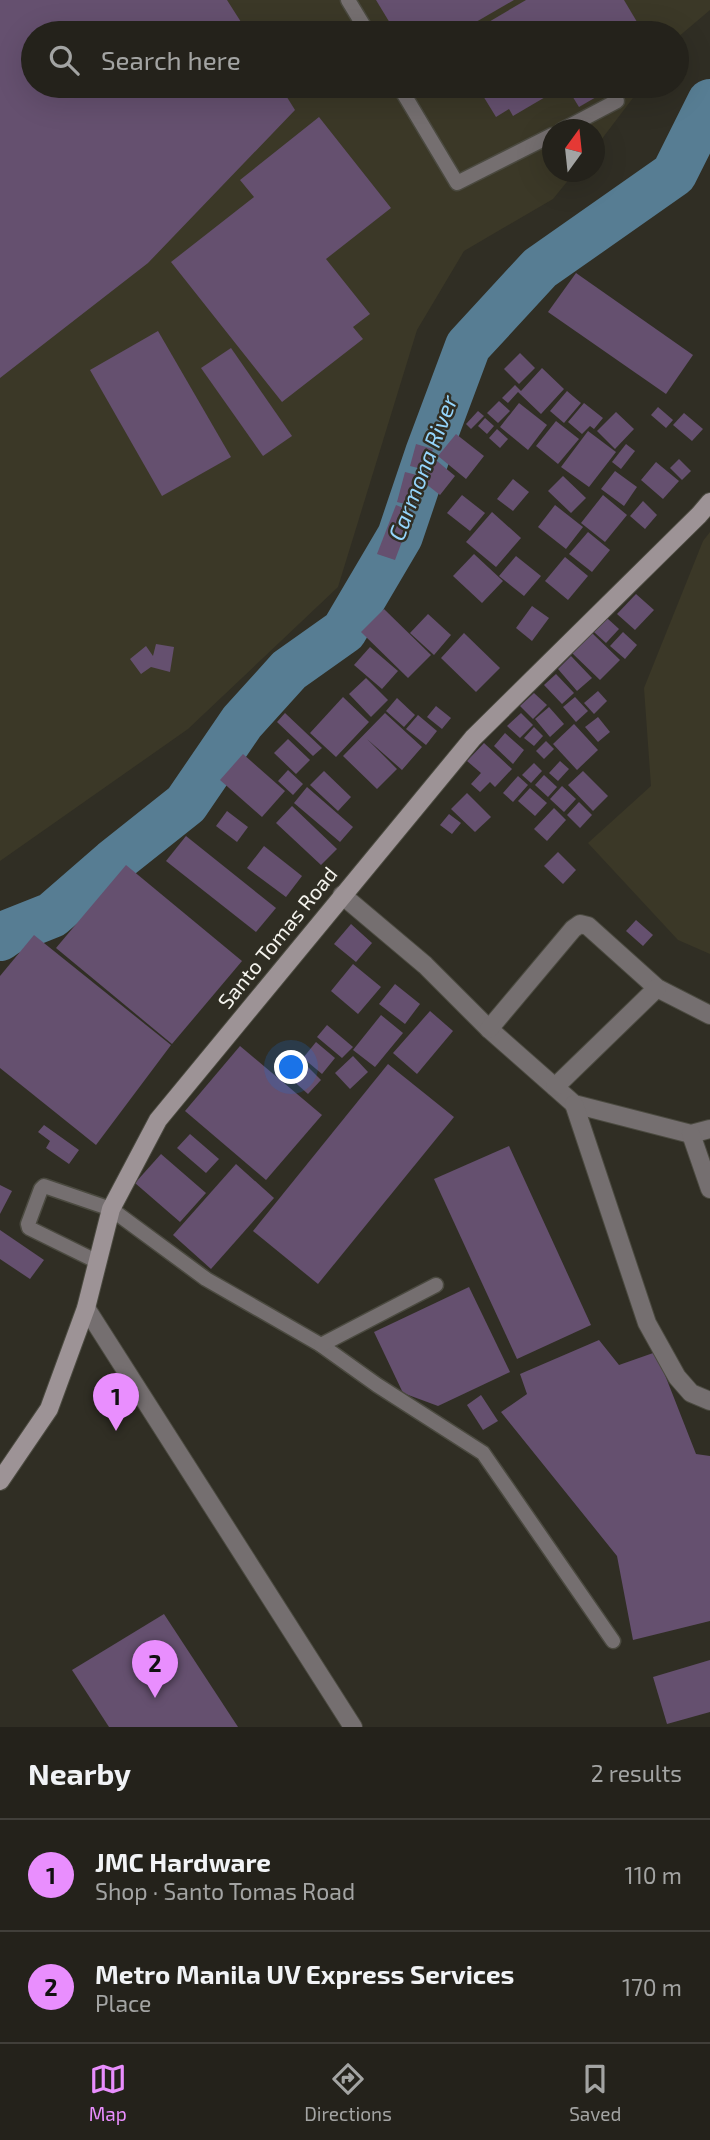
<!DOCTYPE html>
<meta charset="utf-8">
<style>
:root{--surface:#24221b;--page:#302f28;--text:#f1f3f6;--muted:#a3a4a3;--line:#413f3a;--accent:#e98efe}
body{margin:0;font-family:"Exo 2",sans-serif;background:var(--page);color:var(--text)}
.compass{position:absolute;left:542px;top:119px;width:63px;height:63px;border-radius:50%;background:var(--surface);box-shadow:0 7px 28px #0002;rotate:15deg}
.you{position:absolute;left:292px;top:1068px;width:24px;height:24px;margin:-18px;border:5px solid #fff;border-radius:50%;background:#1a73e8;box-shadow:0 0 0 10px #1a73e833}
.badge{display:grid;place-items:center;width:46px;height:46px;border-radius:50%;background:var(--accent);color:#111;font-size:23px;font-weight:700}
.pin{position:absolute;translate:-50% -58px;filter:drop-shadow(0 2px 4px #0008)}
.pin::after{content:'';position:absolute;top:37px;width:24px;height:21px;background:inherit;clip-path:polygon(0 0,100% 0,50% 100%)}
.list{margin:0;padding:0;list-style:none}
h2{display:flex;justify-content:space-between;align-items:center;height:91px;margin:0;padding:0 28px;font-size:30px}
h2 small{font-size:23px;font-weight:400;color:var(--muted)}
.list li{display:grid;grid-template-columns:46px 1fr auto;gap:21px;align-items:center;box-sizing:border-box;height:112px;padding:0 28px;border-top:2px solid var(--line)}
.list b{display:block;font-size:26px;white-space:nowrap}
.list p{margin:0;font-size:23px;white-space:nowrap;color:var(--muted)}
.list em{font-size:23px;font-style:normal;color:var(--muted)}
.icon{flex:none;width:38px;height:38px;fill:none;stroke:currentColor;stroke-width:2;stroke-linecap:round;stroke-linejoin:round}
.map{position:relative;flex:none;width:710px;height:1727px;overflow:hidden}
.search{position:absolute;background:var(--surface);box-shadow:0 7px 28px #0002;left:21px;right:21px;top:21px;height:77px;display:flex;align-items:center;gap:18px;box-sizing:border-box;padding:0 24px;border-radius:38px;color:var(--muted);font-size:26px}
.sheet{height:315px;background:var(--surface)}
nav{display:flex;justify-content:space-around;align-items:center;box-sizing:border-box;height:98px;border-top:2px solid var(--line);background:var(--surface);font-size:19px;color:var(--muted)}
nav a{display:grid;justify-items:center;gap:4px}
nav .on{color:var(--accent)}
.map>svg:first-child{display:block}
.built{fill:#3b3827}
.lines{fill:none;stroke-linecap:round;stroke-linejoin:round}
.river{stroke:#577d93;stroke-width:46}
.building{fill:#65506f}
.lane-casing{stroke:#4b4a40;stroke-width:17}
.street-casing{stroke:#4b4a40;stroke-width:20}
.secondary-casing{stroke:#4b4a40;stroke-width:20}
.lane{stroke:#756f70;stroke-width:14}
.street{stroke:#756f70;stroke-width:18}
.secondary{stroke:#9d9396;stroke-width:18}
.labels{text-anchor:middle;stroke-width:5;stroke-linejoin:round;paint-order:stroke}
.street-label{font-size:21px;fill:#f4f3ed;stroke:#302e24}
.water-label{font-size:23px;font-style:italic;fill:#95d5fc;stroke:#302e24}
</style>
<div class="map">
<svg width="710" height="1727" viewBox="0 0 710 1727">
<rect width="100%" height="100%" fill="#302e24"/>
<g class="built">
<polygon points="0,0 710,0 710,10 677,38 677,33 33,33 33,86 642,86 595,148 594,130 552,130 552,172 575,172 553,199 464,251 417,330 338,587 188,729 0,861"/>
<polygon points="710,532 710,954 678,940 588,843 651,786 644,688 703,541"/>
</g>
<g class="lines">
<polyline class="river" points="0,938 7,933 52,915 113,862 186,804 242,722 289,670 344,631 400,536 428,453 468,346 540,268 674,174 710,102"/>
</g>
<g class="building">
<polygon points="0,0 227,0 248,33 33,33 33,86 280,86 295,110 148,263 0,378"/>
<polygon points="376,0 514,0 457,33 396,33"/>
<polygon points="526,0 624,0 640,27 630,33 470,33"/>
<polygon points="477,86 564,86 513,116 509,109 496,117"/>
<polygon points="566,86 615,86 579,107"/>
<polygon points="319,117 391,208 326,259 370,314 353,327 363,339 282,402 171,262 254,197 240,180"/>
<polygon points="576,273 693,355 666,394 548,312"/>
<polygon points="158,331 231,457 162,496 90,370"/>
<polygon points="231,348 292,436 263,456 201,368"/>
<polygon points="520,353 535,368 519,384 504,369"/>
<polygon points="542,368 564,389 541,414 518,392 508,403 502,398 515,385 521,391"/>
<polygon points="567,391 581,403 564,423 550,411"/>
<polygon points="499,401 510,411 498,423 487,413"/>
<polygon points="519,403 547,425 528,450 500,427"/>
<polygon points="584,403 603,418 594,429 590,426 582,434 568,422"/>
<polygon points="658,407 673,420 666,428 651,415"/>
<polygon points="478,411 484,416 471,429 466,424"/>
<polygon points="616,412 634,429 615,449 597,431"/>
<polygon points="684,413 703,429 692,441 673,425"/>
<polygon points="485,418 494,426 487,434 478,426"/>
<polygon points="556,421 579,439 558,464 536,446"/>
<polygon points="497,429 508,439 500,448 489,438"/>
<polygon points="588,431 616,452 589,487 561,467"/>
<polygon points="456,434 484,456 466,479 438,456"/>
<polygon points="416,444 433,449 426,470 410,466"/>
<polygon points="626,444 635,451 621,469 612,462"/>
<polygon points="679,459 691,471 682,480 670,468"/>
<polygon points="437,461 455,476 440,495 421,480"/>
<polygon points="656,462 679,481 663,499 641,480"/>
<polygon points="615,471 637,487 624,506 601,489"/>
<polygon points="405,472 421,476 413,506 397,502"/>
<polygon points="563,476 586,498 571,513 548,491"/>
<polygon points="513,479 529,492 513,511 497,499"/>
<polygon points="462,495 485,513 470,531 447,513"/>
<polygon points="603,495 627,515 605,542 581,523"/>
<polygon points="643,501 657,515 645,529 630,516"/>
<polygon points="396,505 413,512 395,560 377,554"/>
<polygon points="555,505 583,527 566,549 538,527"/>
<polygon points="492,512 521,538 496,567 466,542"/>
<polygon points="588,532 610,550 592,572 569,554"/>
<polygon points="474,554 503,581 482,603 453,576"/>
<polygon points="516,556 541,576 524,596 499,576"/>
<polygon points="565,557 588,576 568,600 545,581"/>
<polygon points="636,594 654,610 635,630 617,614"/>
<polygon points="532,606 549,618 532,641 516,628"/>
<polygon points="384,609 431,655 408,678 361,632"/>
<polygon points="428,614 451,635 434,655 410,633"/>
<polygon points="607,618 619,629 606,643 594,632"/>
<polygon points="623,632 637,645 625,659 610,646"/>
<polygon points="464,633 500,668 476,692 441,658"/>
<polygon points="592,633 620,660 600,680 572,653"/>
<polygon points="156,644 174,647 170,672 151,667 141,674 130,659 146,646 153,656"/>
<polygon points="370,647 398,671 382,689 354,665"/>
<polygon points="571,656 592,678 577,691 558,669"/>
<polygon points="556,674 574,693 562,704 544,685"/>
<polygon points="366,678 388,700 371,717 349,694"/>
<polygon points="598,691 607,701 594,714 584,703"/>
<polygon points="534,693 547,705 533,719 520,706"/>
<polygon points="343,697 369,722 336,757 310,733"/>
<polygon points="575,697 588,711 576,722 563,707"/>
<polygon points="397,698 415,715 404,727 386,711"/>
<polygon points="436,706 451,718 442,729 427,717"/>
<polygon points="549,707 564,724 550,737 535,719"/>
<polygon points="285,713 322,748 313,756 277,722"/>
<polygon points="385,713 422,747 402,770 367,739 397,769 377,789 343,756"/>
<polygon points="521,713 533,725 520,738 507,726"/>
<polygon points="418,715 437,731 426,745 406,729"/>
<polygon points="598,717 610,732 598,742 585,727"/>
<polygon points="574,724 598,750 577,770 553,744"/>
<polygon points="534,727 543,736 534,746 524,738"/>
<polygon points="505,733 524,750 513,764 494,746"/>
<polygon points="288,739 310,760 296,774 274,753"/>
<polygon points="546,741 554,749 544,759 536,751"/>
<polygon points="484,743 512,769 495,787 490,782 480,792 471,784 481,773 467,761"/>
<polygon points="243,754 285,791 262,817 220,780"/>
<polygon points="560,761 569,769 558,781 549,773"/>
<polygon points="534,763 542,771 531,783 522,775"/>
<polygon points="288,770 303,784 293,795 278,781"/>
<polygon points="324,771 351,797 338,811 310,785"/>
<polygon points="583,771 608,796 593,811 568,785"/>
<polygon points="544,775 557,787 548,797 535,785"/>
<polygon points="518,776 528,785 513,802 503,793"/>
<polygon points="562,786 576,799 564,812 550,799"/>
<polygon points="307,787 353,827 340,842 294,803"/>
<polygon points="530,788 547,803 535,816 518,801"/>
<polygon points="467,793 491,817 475,832 451,809"/>
<polygon points="579,802 592,815 580,828 567,815"/>
<polygon points="292,806 337,849 321,865 276,823"/>
<polygon points="554,808 566,820 547,841 534,829"/>
<polygon points="227,811 248,827 237,842 216,826"/>
<polygon points="449,814 461,823 452,834 440,825"/>
<polygon points="186,836 276,908 256,932 166,861"/>
<polygon points="264,846 302,876 286,897 247,868"/>
<polygon points="558,852 576,870 563,884 544,866"/>
<polygon points="126,865 242,961 172,1044 56,948"/>
<polygon points="636,920 653,935 643,946 626,931"/>
<polygon points="351,924 372,943 356,962 334,944"/>
<polygon points="34,935 171,1045 96,1145 0,1068 0,976"/>
<polygon points="353,964 381,987 358,1014 331,991"/>
<polygon points="395,984 420,1004 405,1024 379,1004"/>
<polygon points="430,1011 453,1031 417,1074 393,1053"/>
<polygon points="381,1015 403,1033 375,1067 353,1050"/>
<polygon points="327,1025 353,1047 342,1058 317,1037"/>
<polygon points="316,1042 335,1058 322,1074 303,1058"/>
<polygon points="240,1046 322,1115 266,1180 185,1111"/>
<polygon points="353,1056 368,1072 350,1089 335,1073"/>
<polygon points="303,1062 321,1080 308,1094 289,1077"/>
<polygon points="388,1064 454,1117 318,1284 253,1231"/>
<polygon points="44,1125 79,1150 69,1164 46,1148 50,1141 38,1132"/>
<polygon points="190,1134 219,1159 206,1173 177,1148"/>
<polygon points="509,1146 591,1325 517,1359 434,1179"/>
<polygon points="161,1154 206,1193 180,1222 135,1183"/>
<polygon points="236,1164 274,1198 211,1269 173,1235"/>
<polygon points="0,1185 12,1191 0,1214"/>
<polygon points="0,1230 44,1260 30,1279 0,1259"/>
<polygon points="469,1287 510,1372 438,1406 403,1393 374,1332"/>
<polygon points="599,1340 619,1365 656,1352 696,1454 710,1456 710,1621 633,1640 617,1556 501,1412 527,1394 520,1374"/>
<polygon points="481,1395 498,1421 483,1430 467,1405"/>
<polygon points="164,1614 238,1727 109,1727 72,1670"/>
<polygon points="710,1660 710,1712 667,1724 653,1677"/>
</g>
<g class="lines">
<defs>
<g id="lane">
<polyline points="348,0 368,33"/>
<polyline points="399,86 457,183 552,135"/>
<polyline points="562,130 617,101"/>
<polyline points="98,1262 29,1228 28,1224 41,1189 44,1186 111,1209 206,1279 321,1345 377,1385 483,1453 613,1641"/>
<polyline points="321,1345 436,1285"/>
</g>
<g id="street">
<polyline points="342,895 425,965 489,1029 574,1104 691,1134 710,1129"/>
<polyline points="489,1029 573,929 580,924 588,926 657,988 710,1015"/>
<polyline points="555,1087 657,988"/>
<polyline points="574,1104 647,1323 677,1377 691,1393 710,1401"/>
<polyline points="691,1134 710,1189"/>
<polyline points="86,1308 353,1727"/>
</g>
<polyline id="secondary" points="0,1481 49,1409 86,1308 111,1209 158,1120 473,738 699,515 710,502"/>
</defs>
<use href="#lane" class="lane-casing"/>
<use href="#street" class="street-casing"/>
<use href="#secondary" class="secondary-casing"/>
<use href="#lane" class="lane"/>
<use href="#street" class="street"/>
<use href="#secondary" class="secondary"/>
</g>
<g class="labels">
<g class="street-label">
<text transform="translate(278 938) rotate(-51)" y="7">Santo Tomas Road</text>
</g>
<g class="water-label">
<text transform="translate(423 468) rotate(-69)" y="8">Carmona River</text>
</g>
</g>
</svg>
<svg class="compass" viewBox="-18 -18 36 36"><path d="M0-13l5 13h-10z" fill="#e53935"/><path d="M0 13l5-13h-10z" fill="#a3a4a3"/></svg>
<div class="you"></div>
<div class="pin badge" style="left:116px;top:1431px">1</div>
<div class="pin badge" style="left:155px;top:1698px">2</div>
<div class="search"><svg class="icon" aria-label="search" viewBox="0 0 24 24"><circle cx="10" cy="10" r="6"/><path d="M15 15l6 6"/></svg>Search here</div>
</div>
<section class="sheet">
<h2>Nearby<small>2 results</small></h2>
<ul class="list">
<li><span class="badge">1</span><div><b>JMC Hardware</b><p>Shop · Santo Tomas Road</p></div><em>110 m</em></li>
<li><span class="badge">2</span><div><b>Metro Manila UV Express Services</b><p>Place</p></div><em>170 m</em></li>
</ul>
</section>
<nav>
<a class="on"><svg class="icon" aria-label="map" viewBox="0 0 24 24"><path d="M3 6l6-2 6 2 6-2v14l-6 2-6-2-6 2zM9 4v14M15 6v14"/></svg>Map</a>
<a><svg class="icon" aria-label="directions" viewBox="0 0 24 24"><path d="M12 3l9 9-9 9-9-9zM9 14v-3h6M13 9l2 2-2 2"/></svg>Directions</a>
<a><svg class="icon" aria-label="saved" viewBox="0 0 24 24"><path d="M7 4h10v16l-5-4-5 4z"/></svg>Saved</a>
</nav>
